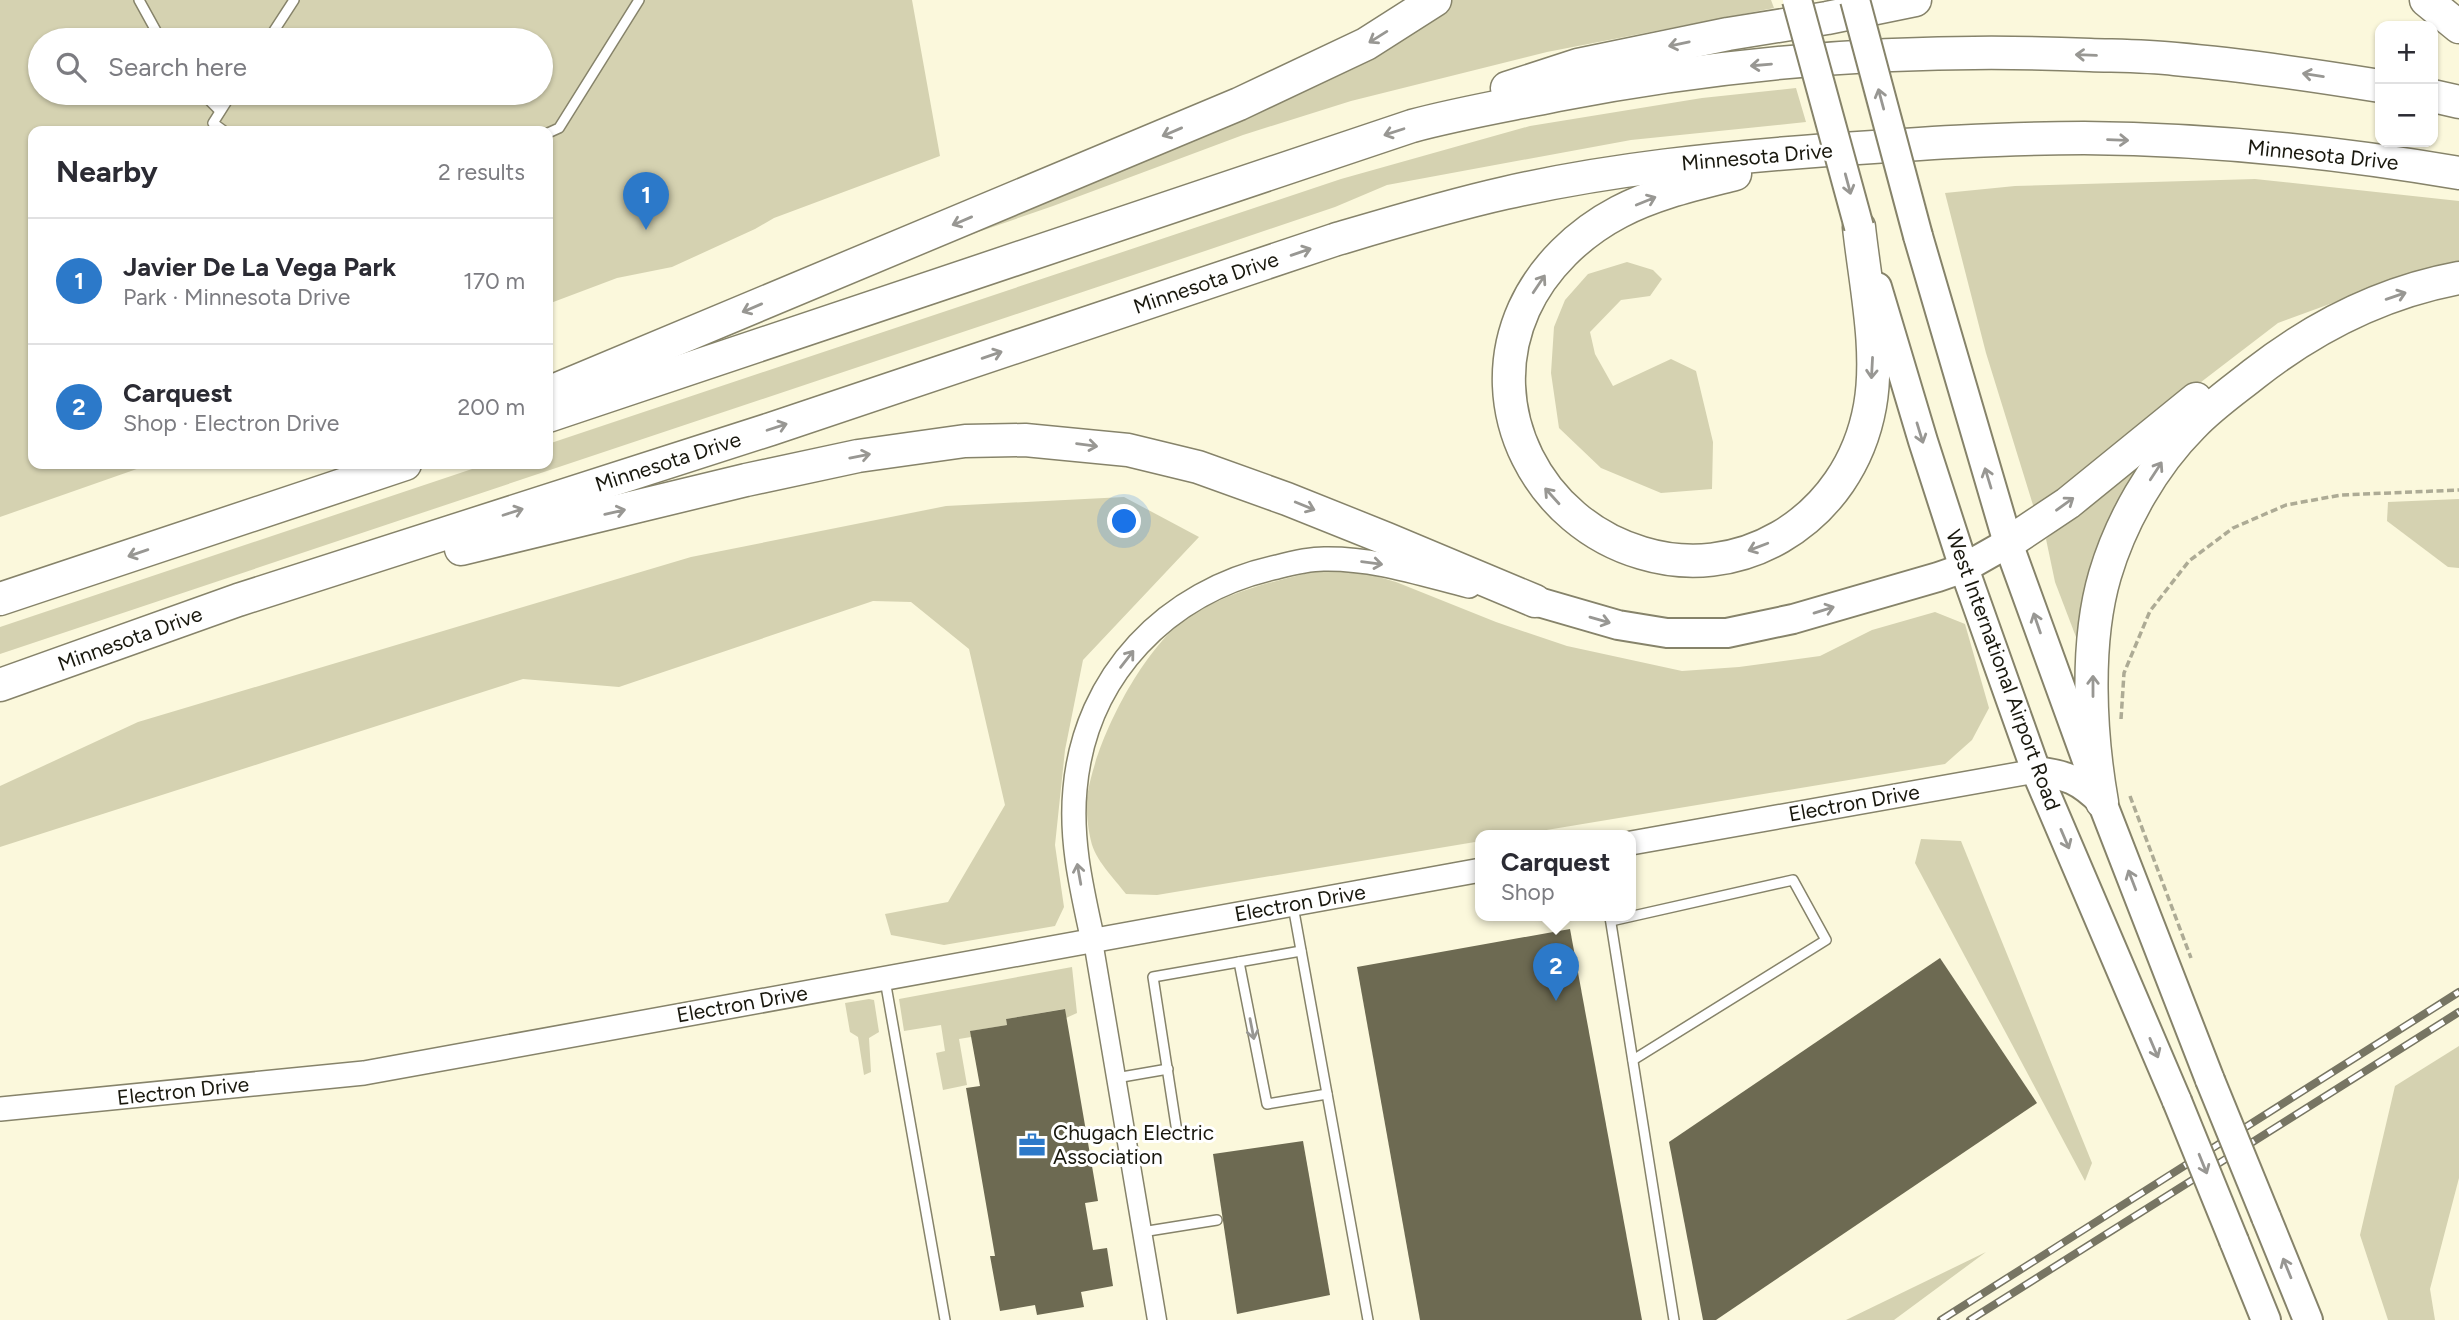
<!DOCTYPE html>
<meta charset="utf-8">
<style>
:root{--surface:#fff;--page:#f2f2f3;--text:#2b2b33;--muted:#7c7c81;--line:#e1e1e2;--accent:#2c79c9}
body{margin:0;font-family:Figtree,sans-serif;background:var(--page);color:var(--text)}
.controls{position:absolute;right:21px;top:21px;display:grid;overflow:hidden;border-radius:14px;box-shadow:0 2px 5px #0004}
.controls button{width:63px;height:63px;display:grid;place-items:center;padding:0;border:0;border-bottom:2px solid var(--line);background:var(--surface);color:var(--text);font:35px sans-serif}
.you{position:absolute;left:1125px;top:522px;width:24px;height:24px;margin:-18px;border:5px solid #fff;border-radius:50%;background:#1a73e8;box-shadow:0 0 0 10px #1a73e833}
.badge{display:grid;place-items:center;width:46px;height:46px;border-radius:50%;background:var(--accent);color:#fff;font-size:23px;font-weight:700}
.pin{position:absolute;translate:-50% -58px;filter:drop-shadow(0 2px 4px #0008)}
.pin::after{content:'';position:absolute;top:37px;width:24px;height:21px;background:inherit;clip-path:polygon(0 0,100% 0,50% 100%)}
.popup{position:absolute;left:1475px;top:830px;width:161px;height:91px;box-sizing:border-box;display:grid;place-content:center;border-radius:14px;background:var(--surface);filter:drop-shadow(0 2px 5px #0005);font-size:23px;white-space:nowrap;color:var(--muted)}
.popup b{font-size:26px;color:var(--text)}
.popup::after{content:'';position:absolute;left:50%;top:100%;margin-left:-14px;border:14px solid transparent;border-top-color:var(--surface)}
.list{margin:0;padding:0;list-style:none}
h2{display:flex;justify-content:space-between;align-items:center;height:91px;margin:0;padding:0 28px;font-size:30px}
h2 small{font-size:23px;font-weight:400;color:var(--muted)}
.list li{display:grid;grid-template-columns:46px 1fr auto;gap:21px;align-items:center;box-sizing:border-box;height:126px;padding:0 28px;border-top:2px solid var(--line)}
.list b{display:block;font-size:26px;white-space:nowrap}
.list p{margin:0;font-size:23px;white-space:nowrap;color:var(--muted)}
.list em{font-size:23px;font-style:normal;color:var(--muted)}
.icon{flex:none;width:38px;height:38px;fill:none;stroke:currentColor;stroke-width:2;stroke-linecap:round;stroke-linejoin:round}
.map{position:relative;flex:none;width:2459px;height:1320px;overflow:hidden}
.search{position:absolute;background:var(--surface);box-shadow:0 2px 5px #0004;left:28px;top:28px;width:525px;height:77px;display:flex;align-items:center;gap:18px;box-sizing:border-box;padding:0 24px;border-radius:38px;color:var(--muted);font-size:26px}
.panel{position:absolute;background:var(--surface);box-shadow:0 2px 5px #0004;left:28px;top:126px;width:525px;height:343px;border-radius:14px}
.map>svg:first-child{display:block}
.green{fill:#d5d2b1;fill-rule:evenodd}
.building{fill:#6d6a52}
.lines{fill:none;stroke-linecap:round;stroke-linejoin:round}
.service-casing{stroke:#86836a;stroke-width:12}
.minor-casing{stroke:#86836a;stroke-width:21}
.tertiary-casing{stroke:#86836a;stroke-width:26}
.primary-casing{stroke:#86836a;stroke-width:32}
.motorway-casing{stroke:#86836a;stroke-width:35}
.path{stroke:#adab95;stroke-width:3.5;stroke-dasharray:7 3.5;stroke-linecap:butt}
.service{stroke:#fff;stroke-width:9}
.minor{stroke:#fff;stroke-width:18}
.tertiary{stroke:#fff;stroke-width:23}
.primary{stroke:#fff;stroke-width:28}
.motorway{stroke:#fff;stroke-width:32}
.rail-casing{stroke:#777563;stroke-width:8}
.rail{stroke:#fff;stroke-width:5;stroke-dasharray:16;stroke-linecap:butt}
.primary-bridge-casing{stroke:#86836a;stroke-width:32;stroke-linecap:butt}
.primary-bridge{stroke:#fff;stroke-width:28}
.oneway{stroke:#989793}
.labels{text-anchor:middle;stroke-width:6;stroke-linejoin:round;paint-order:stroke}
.street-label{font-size:21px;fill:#19180e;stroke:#fff}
.poi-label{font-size:21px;fill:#19180e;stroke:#fff;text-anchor:start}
</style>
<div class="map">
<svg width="2459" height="1320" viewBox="0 0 2459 1320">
<rect width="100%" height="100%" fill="#fbf8dc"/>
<g class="green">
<path d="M0 0H912L940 156 774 218 755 229 672 267 617 278 548 304V131H33V464H151L0 517ZM40 40H541V93H40Z"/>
<polygon points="1447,0 1771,0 1774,8 1547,52 1351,101 1243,135 1053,206 877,267"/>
<polygon points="1796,88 1806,122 1631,140 1387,185 1335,207 1205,251 0,654 0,627 487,464 548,464 548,444 1341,179 1530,126 1702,98"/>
<polygon points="2255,179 2459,201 2459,264 2379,286 2278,323 2042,504 2033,505 1986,353 1945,193 2015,186"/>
<polygon points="1627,262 1653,270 1662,279 1650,296 1621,300 1590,332 1595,354 1613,386 1671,359 1696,371 1713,442 1712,489 1661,493 1601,468 1559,428 1551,373 1554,327 1565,300 1588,274"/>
<polygon points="2149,457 2083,635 2076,637 2055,582 2046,539"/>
<polygon points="1124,497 1199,537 1083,660 1065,750 1055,845 1064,907 1055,926 944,945 891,935 885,914 948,902 1005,805 969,649 911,602 873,601 619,687 523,679 0,847 0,786 138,722 691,557 946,506"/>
<polygon points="2459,499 2459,568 2448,567 2387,521 2388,502"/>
<path d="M1341 566 1396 582 1496 622 1567 646 1682 671 1739 667 1820 656 1872 630 1935 612 1965 624 1989 708 1972 740 1945 764 1517 835H1481V841L1157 895 1126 894C1114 878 1095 860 1091 841 1088 829 1086 811 1087 798 1094 743 1143 646 1190 616 1235 588 1290 577 1341 566Z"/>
<polygon points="1921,839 1961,841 2092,1163 2085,1181 1915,863"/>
<polygon points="1072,967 1077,1013 1066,1018 1064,1009 1006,1019 1007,1025 971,1031 971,1037 959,1039 967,1085 943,1090 936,1053 945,1051 941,1025 904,1031 899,999"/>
<polygon points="869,999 874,1000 879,1032 869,1038 871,1072 864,1075 858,1037 850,1032 845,1003"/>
<polygon points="2459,1046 2459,1178 2430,1289 2435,1320 2388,1320 2360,1235 2395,1086"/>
<polygon points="1986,1252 1894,1320 1846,1320"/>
</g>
<g class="building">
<polygon points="1570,929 1642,1320 1420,1320 1357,967"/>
<polygon points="1940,958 2037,1103 1716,1320 1703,1320 1669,1142"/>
<polygon points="1065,1009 1098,1201 1085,1203 1093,1250 1107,1248 1113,1286 1081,1292 1084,1307 1037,1315 1035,1305 1000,1311 990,1256 995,1256 966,1088 980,1086 970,1031 1007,1025 1006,1019"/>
<polygon points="1303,1141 1330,1295 1237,1314 1213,1154"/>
</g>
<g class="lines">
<defs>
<g id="service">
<polyline points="139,0 161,40"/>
<polyline points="268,40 294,0"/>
<polyline points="202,93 220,111"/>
<polyline points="224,131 213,123 232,93"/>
<polyline points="548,133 559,128 639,0"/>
<polyline points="1293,906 1368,1320"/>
<polyline points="1610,917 1674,1320"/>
<polyline points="1611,921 1793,880 1826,940 1633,1060"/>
<polyline points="1239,962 1267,1104 1327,1094"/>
<polyline points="885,980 945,1320"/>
<polyline points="1116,1078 1168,1069"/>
<polyline points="1177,1132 1153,977 1301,951"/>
<polyline points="1142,1232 1217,1220"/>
</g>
<polyline id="minor" points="1093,941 1157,1320"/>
<g id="tertiary">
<polyline points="1631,843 2036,771"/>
<path d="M1093 941C1082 890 1070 841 1075 789 1085 675 1167 591 1277 567 1292 563 1309 559 1324 559 1374 558 1421 574 1469 586"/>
<polyline points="0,1109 364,1073 1481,870"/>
</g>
<g id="primary">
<polyline points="1918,236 2008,543 2102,802 2210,1080"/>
<polyline points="1877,287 1923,441 1964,568 2036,771 2177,1101"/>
<polyline points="1535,601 1618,625 1667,633 1727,633 1793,619 1938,577 1964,568 2008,543"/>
<path d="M2036 771C2067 775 2080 780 2102 802"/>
<polyline points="2266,1217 2308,1320"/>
<polyline points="2234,1241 2266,1320"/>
</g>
<g id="motorway">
<polyline points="2426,0 2459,27"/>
<polyline points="1507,88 1578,65 1728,34 1827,18 1915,0"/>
<polyline points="2433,96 2459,102"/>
<path d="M1735 174C1696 184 1655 193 1619 212 1579 233 1543 267 1524 309 1479 409 1539 523 1642 553 1688 567 1737 562 1780 537 1828 509 1860 462 1870 406 1880 350 1865 283 1859 227"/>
<polyline points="548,393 1239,104 1366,44 1435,0"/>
<path d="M548 416 1412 126C1460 113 1509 105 1557 95 1733 61 1912 47 2090 55 2119 56 2147 56 2175 59 2244 65 2312 75 2380 86"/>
<polyline points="2008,543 2068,503 2196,399"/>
<polyline points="461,549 746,480 858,456 965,441 1025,440 1128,450 1198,467 1287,499 1387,539 1535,601"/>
<polyline points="0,599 405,464"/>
<path d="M0 685 238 600 771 429 1334 240C1391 223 1447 206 1505 193 1610 169 1720 158 1827 150 1913 144 1998 138 2084 138 2210 139 2335 152 2459 173"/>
<path d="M2102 802C2090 734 2085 643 2105 575 2121 521 2153 465 2193 425 2211 406 2234 390 2254 374 2314 327 2384 292 2459 278"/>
</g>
</defs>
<use href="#service" class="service-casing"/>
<use href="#minor" class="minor-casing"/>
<use href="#tertiary" class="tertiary-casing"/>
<use href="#primary" class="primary-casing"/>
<use href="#motorway" class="motorway-casing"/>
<g class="path">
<polyline points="2121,719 2124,673 2150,611 2189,561 2233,528 2286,505 2341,495 2459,490"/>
<polyline points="2130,796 2191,958"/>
</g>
<use href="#service" class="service"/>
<use href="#minor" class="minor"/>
<use href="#tertiary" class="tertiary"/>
<use href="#primary" class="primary"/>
<use href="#motorway" class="motorway"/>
<defs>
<g id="rail">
<polyline points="1941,1320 2459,992"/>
<polyline points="1970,1320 2459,1012"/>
</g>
</defs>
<use href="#rail" class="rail-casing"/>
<use href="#rail" class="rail"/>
<defs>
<g id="primary-bridge">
<polyline points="1797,0 1859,227"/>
<polyline points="1855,0 1918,236"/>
<polyline points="2210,1080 2266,1217"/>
<polyline points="2177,1101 2234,1241"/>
</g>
</defs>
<use href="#primary-bridge" class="primary-bridge-casing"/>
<use href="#primary-bridge" class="primary-bridge"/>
</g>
<defs><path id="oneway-shaft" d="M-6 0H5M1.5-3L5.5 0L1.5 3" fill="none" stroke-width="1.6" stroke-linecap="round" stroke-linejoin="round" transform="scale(1.75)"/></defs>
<g class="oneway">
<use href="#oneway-shaft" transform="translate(1378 37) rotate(148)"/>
<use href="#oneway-shaft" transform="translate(1679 44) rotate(168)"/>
<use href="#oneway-shaft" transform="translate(2086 55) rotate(-178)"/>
<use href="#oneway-shaft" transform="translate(1761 65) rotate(175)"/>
<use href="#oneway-shaft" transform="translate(2313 75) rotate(-171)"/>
<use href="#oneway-shaft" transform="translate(1881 99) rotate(-105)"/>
<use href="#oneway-shaft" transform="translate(1172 132) rotate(157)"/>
<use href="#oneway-shaft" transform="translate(1394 132) rotate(162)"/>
<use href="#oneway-shaft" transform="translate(2118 140) rotate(2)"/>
<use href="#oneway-shaft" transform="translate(1848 184) rotate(75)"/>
<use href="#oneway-shaft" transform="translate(1646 201) rotate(-22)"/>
<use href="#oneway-shaft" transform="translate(962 221) rotate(157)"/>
<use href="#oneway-shaft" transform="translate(1301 252) rotate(-19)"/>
<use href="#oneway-shaft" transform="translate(1539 284) rotate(-56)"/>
<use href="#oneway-shaft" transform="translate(2396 296) rotate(-19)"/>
<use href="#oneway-shaft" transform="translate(752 308) rotate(157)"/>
<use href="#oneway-shaft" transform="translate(992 355) rotate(-19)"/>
<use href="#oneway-shaft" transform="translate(1872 368) rotate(93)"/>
<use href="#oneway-shaft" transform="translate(777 427) rotate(-18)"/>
<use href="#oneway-shaft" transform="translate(1920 433) rotate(73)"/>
<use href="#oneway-shaft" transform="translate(1087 445) rotate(7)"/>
<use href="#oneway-shaft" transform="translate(860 456) rotate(-11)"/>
<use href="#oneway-shaft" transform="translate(2156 471) rotate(-57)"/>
<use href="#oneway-shaft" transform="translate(1988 478) rotate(-107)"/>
<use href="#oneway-shaft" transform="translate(1552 496) rotate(-132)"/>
<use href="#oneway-shaft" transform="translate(2065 504) rotate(-36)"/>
<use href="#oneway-shaft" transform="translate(1305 506) rotate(22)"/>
<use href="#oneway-shaft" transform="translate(513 512) rotate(-18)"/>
<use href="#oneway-shaft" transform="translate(615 512) rotate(-13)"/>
<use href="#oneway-shaft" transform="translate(1758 547) rotate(159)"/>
<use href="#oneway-shaft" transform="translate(138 553) rotate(161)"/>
<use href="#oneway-shaft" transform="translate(1372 563) rotate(7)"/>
<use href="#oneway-shaft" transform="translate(1824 610) rotate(-17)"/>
<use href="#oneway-shaft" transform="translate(1600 620) rotate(16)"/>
<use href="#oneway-shaft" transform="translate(2037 623) rotate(-109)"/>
<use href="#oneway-shaft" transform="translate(1127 659) rotate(-52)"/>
<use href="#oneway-shaft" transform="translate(2093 686) rotate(-90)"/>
<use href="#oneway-shaft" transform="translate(2065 839) rotate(67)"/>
<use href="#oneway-shaft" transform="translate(1079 874) rotate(-100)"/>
<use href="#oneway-shaft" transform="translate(2132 880) rotate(-111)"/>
<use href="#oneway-shaft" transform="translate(1252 1029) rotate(79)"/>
<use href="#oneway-shaft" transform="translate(2154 1048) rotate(67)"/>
<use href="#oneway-shaft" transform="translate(2203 1164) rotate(68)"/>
<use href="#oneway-shaft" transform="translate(2287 1268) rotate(-112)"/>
</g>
<defs>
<symbol id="office-bare" viewBox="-9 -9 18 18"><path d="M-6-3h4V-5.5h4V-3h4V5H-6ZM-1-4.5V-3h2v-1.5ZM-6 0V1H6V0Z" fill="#2c79c9" stroke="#fff" stroke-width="2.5" paint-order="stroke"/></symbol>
</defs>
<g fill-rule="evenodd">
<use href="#office-bare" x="1013" y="1126" width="38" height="38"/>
</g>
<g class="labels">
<g class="street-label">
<text transform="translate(2323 155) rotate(6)" y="7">Minnesota Drive</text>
<text transform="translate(1757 157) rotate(-5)" y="7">Minnesota Drive</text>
<text transform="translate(1206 283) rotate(-19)" y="7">Minnesota Drive</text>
<text transform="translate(668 462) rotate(-18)" y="7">Minnesota Drive</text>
<text transform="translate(130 639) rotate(-20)" y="7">Minnesota Drive</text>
<text transform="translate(2003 670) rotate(70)" y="7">West International Airport Road</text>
<text transform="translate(1854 803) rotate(-10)" y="7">Electron Drive</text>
<text transform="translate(1300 903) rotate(-10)" y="7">Electron Drive</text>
<text transform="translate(742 1004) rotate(-10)" y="7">Electron Drive</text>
<text transform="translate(183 1091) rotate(-6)" y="7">Electron Drive</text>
</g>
<g class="poi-label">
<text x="1053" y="1140">Chugach Electric<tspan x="1053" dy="24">Association</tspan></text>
</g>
</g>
</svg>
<div class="controls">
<button>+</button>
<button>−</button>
</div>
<div class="you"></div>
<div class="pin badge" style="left:646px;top:230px">1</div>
<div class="pin badge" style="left:1556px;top:1001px">2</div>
<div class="popup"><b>Carquest</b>Shop</div>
<div class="search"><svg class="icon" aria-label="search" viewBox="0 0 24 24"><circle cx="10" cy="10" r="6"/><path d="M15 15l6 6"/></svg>Search here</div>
<section class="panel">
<h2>Nearby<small>2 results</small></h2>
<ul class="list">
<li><span class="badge">1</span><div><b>Javier De La Vega Park</b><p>Park · Minnesota Drive</p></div><em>170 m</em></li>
<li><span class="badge">2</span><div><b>Carquest</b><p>Shop · Electron Drive</p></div><em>200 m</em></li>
</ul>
</section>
</div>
